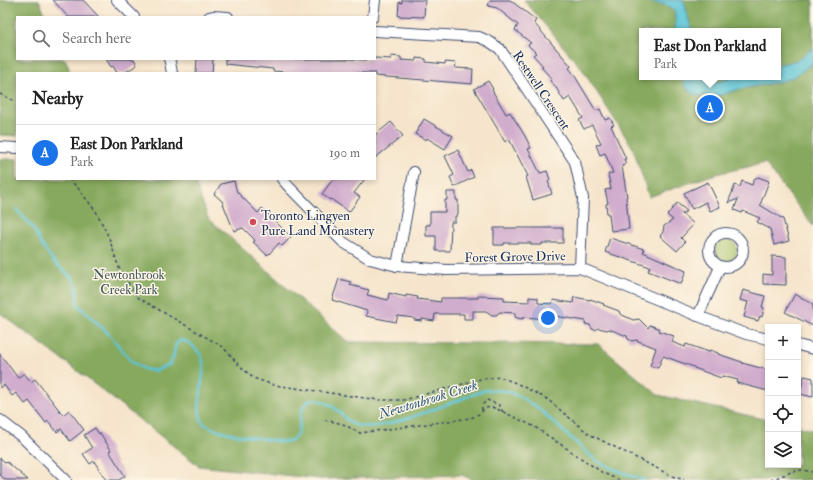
<!DOCTYPE html>
<meta charset="utf-8">
<style>
:root{--surface:#fff;--page:#f2f2f2;--text:#222;--muted:#767676;--line:#e0e0e0;--accent:#1a73e8}
body{margin:0;font-family:"IM FELL Double Pica",serif;background:var(--page);color:var(--text)}
.controls{position:absolute;right:12px;bottom:12px;display:grid;overflow:hidden;border-radius:0px;box-shadow:0 2px 6px #0003}
.controls button{width:36px;height:36px;display:grid;place-items:center;padding:0;border:0;border-bottom:1px solid var(--line);background:var(--surface);color:var(--text);font:20px sans-serif}
.you{position:absolute;left:548px;top:318px;width:14px;height:14px;margin:-10px;border:3px solid #fff;border-radius:50%;background:#1a73e8;box-shadow:0 0 0 6px #1a73e833}
.badge{display:grid;place-items:center;width:26px;height:26px;border-radius:50%;background:var(--accent);color:#fff;font-size:13px;font-weight:700}
.pin{position:absolute;translate:-50% -50%;border:2px solid #fff;box-shadow:0 1px 4px #0006}
.popup{position:absolute;left:639px;top:28px;width:142px;height:52px;box-sizing:border-box;display:grid;place-content:center;border-radius:0px;background:var(--surface);filter:drop-shadow(0 1px 3px #0005);font-size:13px;white-space:nowrap;color:var(--muted)}
.popup b{font-size:15px;color:var(--text)}
.popup::after{content:'';position:absolute;left:50%;top:100%;margin-left:-8px;border:8px solid transparent;border-top-color:var(--surface)}
.list{margin:0;padding:0;list-style:none}
h2{display:flex;justify-content:space-between;align-items:center;height:52px;margin:0;padding:0 16px;font-size:17px}
h2 small{font-size:13px;font-weight:400;color:var(--muted)}
.list li{display:grid;grid-template-columns:26px 1fr auto;gap:12px;align-items:center;box-sizing:border-box;height:56px;padding:0 16px;border-top:1px solid var(--line)}
.list b{display:block;font-size:15px;white-space:nowrap}
.list p{margin:0;font-size:13px;white-space:nowrap;color:var(--muted)}
.list em{font-size:13px;font-style:normal;color:var(--muted)}
.icon{flex:none;width:22px;height:22px;fill:none;stroke:currentColor;stroke-width:2;stroke-linecap:round;stroke-linejoin:round}
.map{position:relative;flex:none;width:813px;height:480px;overflow:hidden}
.search{position:absolute;background:var(--surface);box-shadow:0 2px 6px #0003;left:16px;top:16px;width:360px;height:44px;display:flex;align-items:center;gap:10px;box-sizing:border-box;padding:0 14px;border-radius:0px;color:var(--muted);font-size:15px}
.panel{position:absolute;background:var(--surface);box-shadow:0 2px 6px #0003;left:16px;top:72px;width:360px;height:108px;border-radius:0px}
.map>svg:first-child{display:block}
.green{fill:#a9c369;stroke:#627964}
.forest{fill:#86a95d;stroke:#506c5e;fill-rule:evenodd}
.water{fill:#5bc5d7;stroke:#3b7a9a}
.lines{fill:none;stroke-linecap:round;stroke-linejoin:round}
.stream{stroke:#5bc5d7;stroke-width:2.5}
.building{fill:#d0accd}
.minor-casing{stroke:#3c4a6e;stroke-width:12}
.path{stroke:#3c4a6e;stroke-width:1.5;stroke-dasharray:3 3;stroke-linecap:butt}
.minor{stroke:#fff;stroke-width:10}
.poi-dot{fill:#d1495b;stroke:#fcf5e5;stroke-width:1.5}
.labels{text-anchor:middle;stroke-width:3;stroke-linejoin:round;paint-order:stroke}
.street-label{font-size:13px;fill:#1b2f5e;stroke:#fcf5e5}
.poi-label{font-size:13px;fill:#1b2f5e;stroke:#fcf5e5;text-anchor:start}
.park-label{font-size:13px;fill:#465b61;stroke:#fcf5e5}
.water-label{font-size:14px;font-style:italic;fill:#2e5c82;stroke:#fcf5e5}
</style>
<div class="map">
<svg width="813" height="480" viewBox="0 0 813 480">
<rect width="100%" height="100%" fill="#fcf5e5"/>
<filter id="ink" filterUnits="userSpaceOnUse"><feTurbulence type="fractalNoise" baseFrequency=".025" numOctaves="2"/><feDisplacementMap in="SourceGraphic" scale="8" xChannelSelector="R" yChannelSelector="G"/><feConvolveMatrix kernelMatrix="1 2 1 2 8 2 1 2 1" color-interpolation-filters="sRGB"/></filter>
<filter id="wash" filterUnits="userSpaceOnUse"><feTurbulence type="fractalNoise" baseFrequency=".012" numOctaves="4" result="noise"/><feDisplacementMap in="SourceGraphic" scale="16" xChannelSelector="R" yChannelSelector="G"/><feGaussianBlur stdDeviation="0.9" result="paint"/><feColorMatrix in="noise" values="0 0 0 0 0 0 0 0 0 0 0 0 0 0 0 0 0 1.4 0 .05"/><feComposite in="paint" operator="in"/></filter>
<g filter="url(#wash)">
<rect width="100%" height="100%" fill="#f6e5cc"/>
<circle class="green" cx="726" cy="250" r="11"/>
<g class="forest">
<polygon points="0,0 39,0 46,17 17,17 17,59 65,59 69,67 69,73 17,73 17,136 0,135"/>
<path d="M524 0H813V226L765 163 712 175 649 197 633 148 582 69ZM642 31H778V77H642Z"/>
<polygon points="0,159 17,159 17,179 194,179 208,218 348,342 598,344 658,395 768,420 768,465 798,465 798,426 813,430 813,480 473,480 462,475 321,479 199,466 75,369 0,313"/>
</g>
<g class="water">
<path d="M644 0H683L685 4 688 17 692 31H675C675 25 676 17 674 11 671 3 652 4 644 0Z"/>
<polygon points="813,48 813,63 794,77 779,82 740,89 714,97 705,95 698,96 692,94 685,86 682,77 703,77 707,80 717,82 735,77 778,77 778,65 798,60"/>
</g>
<g class="lines">
<path class="stream" d="M16 209 33 228 41 244 54 262 73 279 77 287V302L79 306 109 334 132 362 144 369 155 371 170 364 173 358 176 344 181 340 190 343 201 355 204 365 199 407 201 420 204 424 214 429 237 435 284 442C303 441 298 422 302 409 304 405 307 402 311 399 321 400 331 404 338 411 344 416 348 423 355 425 372 430 396 422 412 417 436 409 459 400 482 391L487 390 506 391 519 396 538 408 593 458C609 469 627 474 645 480"/>
</g>
<g id="blocks">
<g class="building">
<polygon points="53,0 83,0 99,17 68,17"/>
<polygon points="402,0 425,0 424,17 398,16 399,2 402,3"/>
<polygon points="490,0 510,0 536,20 534,23 571,66 569,68 573,73 596,111 600,109 605,120 610,118 614,125 611,126 626,159 624,159 626,164 622,166 627,197 626,197 629,229 611,231 609,214 607,214 606,204 608,203 605,190 611,189 608,174 613,173 605,153 600,155 596,145 601,143 592,125 584,129 579,120 583,118 570,97 564,101 555,86 550,81 552,79 541,67 543,66 533,55 536,53 528,45 531,43 515,30 518,25 497,8 488,6"/>
<polygon points="391,56 401,57 401,60 416,61 416,58 426,59 426,62 445,64 445,62 456,63 455,68 473,69 472,84 375,76 375,73 297,73 273,71 273,69 225,64 225,59 350,59 366,60 366,59 375,59 375,58 391,59"/>
<polygon points="106,59 134,59 137,65 124,73 117,73 113,66 111,67"/>
<polygon points="197,59 213,59 212,73 196,73"/>
<polygon points="488,81 493,89 492,90 506,114 510,112 525,136 531,148 528,149 540,173 547,171 550,180 548,181 552,194 533,200 526,177 528,176 509,139 505,142 497,128 474,89"/>
<polygon points="424,119 453,136 445,149 427,138 426,140 415,134"/>
<polygon points="391,122 403,136 375,158 375,135"/>
<polygon points="458,150 468,172 471,170 474,177 454,187 450,177 454,175 445,156"/>
<polygon points="758,177 769,181 760,205 783,219 789,241 774,245 770,229 757,222 760,218 743,211 742,213 734,210 738,199 728,203 735,185 740,187 742,181 752,185 754,179"/>
<polygon points="333,179 365,179 354,193 360,197 349,212 331,199 330,200 322,194"/>
<polygon points="234,181 237,192 258,213 262,208 291,237 282,246 279,243 269,254 268,254 267,255 253,242 255,241 254,239 243,228 234,231 222,201 214,194 221,184"/>
<polygon points="708,182 720,207 710,211 706,202 692,209 684,193"/>
<polygon points="447,192 456,192 456,200 458,200 458,214 457,214 457,216 455,216 455,222 451,222 450,251 436,251 436,236 426,236 426,225 430,225 430,212 445,212 445,200 447,200"/>
<polygon points="677,203 687,211 682,214 694,224 681,238 685,242 677,251 660,236 663,232 664,226 673,220 667,215"/>
<polygon points="494,228 563,228 563,243 542,243 542,245 531,245 531,243 504,243 504,245 494,245"/>
<polygon points="610,238 644,249 643,252 686,271 681,284 648,271 650,267 605,252"/>
<polygon points="772,256 786,257 786,285 763,284 763,274 772,275"/>
<polygon points="339,279 351,282 350,285 369,290 367,295 388,300 389,293 406,297 406,295 418,297 417,299 441,302 441,298 478,298 478,296 504,297 504,301 529,302 529,297 538,298 538,303 552,304 553,300 573,303 574,297 590,300 590,299 604,304 603,305 619,311 620,314 633,320 639,319 648,328 650,325 660,329 659,331 674,336 672,342 685,347 686,344 709,352 710,350 718,353 718,354 742,362 742,363 768,370 768,391 737,383 738,380 722,376 721,378 694,368 694,367 663,356 658,368 650,366 656,348 636,340 632,341 628,339 627,336 609,329 607,330 598,328 595,330 592,329 590,325 585,324 586,321 548,315 547,319 524,317 523,319 517,318 516,317 515,317 515,313 500,312 496,315 492,315 486,311 473,311 473,319 464,319 464,314 435,314 434,321 422,319 422,321 414,320 414,318 398,316 396,322 366,316 367,311 332,300"/>
<polygon points="743,290 765,296 762,307 764,308 762,317 760,316 758,321 744,317 748,302 740,300"/>
<polygon points="795,294 813,304 813,326 785,312"/>
<polygon points="0,354 18,378 24,373 31,382 35,379 63,415 69,410 84,430 70,441 61,429 57,432 48,421 46,423 29,401 25,404 16,393 12,396 4,385 0,388"/>
<polygon points="804,376 813,378 813,397 800,394"/>
<polygon points="95,428 99,434 100,433 111,450 109,451 125,476 119,480 106,480 94,461 90,464 83,454 92,448 84,435"/>
<polygon points="0,458 6,463 7,462 28,480 6,480 0,475"/>
</g>
</g>
</g>
<g filter="url(#ink)">
<use href="#blocks" fill-opacity="0" stroke="#3c4a6e" stroke-width="1"/>
<g class="lines">
<defs>
<g id="minor">
<polyline points="117,0 134,17"/>
<polyline points="209,17 213,16 228,17"/>
<polyline points="373,17 375,0"/>
<polyline points="375,31 479,37 490,42 500,49 575,162 583,198 580,268"/>
<polyline points="169,59 170,62 172,73"/>
<polyline points="0,147 17,148"/>
<polyline points="282,179 290,188 343,242 370,259 397,266 447,270 580,268 698,316 746,334 768,339"/>
<circle cx="726" cy="250" r="17"/>
<polyline points="397,266 414,172"/>
<polyline points="698,316 720,267"/>
<polyline points="798,345 813,349"/>
<polyline points="0,420 22,437 66,480"/>
</g>
</defs>
<use href="#minor" class="minor-casing"/>
<g class="path">
<polyline points="0,94 17,102"/>
<polyline points="69,179 78,188 97,213 109,238 119,268 137,297 223,347 238,364 253,378 274,385 379,400 404,400 481,379 500,377 516,383 547,399 589,434 672,476 684,480"/>
<polyline points="482,410 482,405 487,400 499,405 503,412"/>
<path d="M325 420 343 424 360 433 471 418 481 413C484 407 489 407 495 408L535 427 603 473 619 480"/>
<polyline points="771,480 791,472 802,470 813,472"/>
</g>
<use href="#minor" class="minor"/>
</g>
</g>
<circle class="poi-dot" cx="253" cy="222" r="4"/>
<g class="labels">
<g class="street-label">
<text transform="translate(542 90) rotate(56)" y="5">Restwell Crescent</text>
<text transform="translate(515 256) rotate(-1)" y="5">Forest Grove Drive</text>
</g>
<g class="poi-label">
<text x="261" y="220">Toronto Lingyen<tspan x="261" dy="15">Pure Land Monastery</tspan></text>
</g>
<g class="park-label">
<text x="129" y="279">Newtonbrook<tspan x="129" dy="15">Creek Park</tspan></text>
</g>
<g class="water-label">
<text transform="translate(428 399) rotate(-17)" y="5">Newtonbrook Creek</text>
</g>
</g>
</svg>
<div class="controls">
<button>+</button>
<button>−</button>
<button><svg class="icon" aria-label="locate" viewBox="0 0 24 24"><circle cx="12" cy="12" r="6"/><path d="M12 2v4M12 18v4M2 12h4M18 12h4"/></svg></button>
<button><svg class="icon" aria-label="layers" viewBox="0 0 24 24"><path d="M12 4l9 5-9 5-9-5zM3 14l9 5 9-5"/></svg></button>
</div>
<div class="you"></div>
<div class="pin badge" style="left:710px;top:108px">A</div>
<div class="popup"><b>East Don Parkland</b>Park</div>
<div class="search"><svg class="icon" aria-label="search" viewBox="0 0 24 24"><circle cx="10" cy="10" r="6"/><path d="M15 15l6 6"/></svg>Search here</div>
<section class="panel">
<h2>Nearby<small></small></h2>
<ul class="list">
<li><span class="badge">A</span><div><b>East Don Parkland</b><p>Park</p></div><em>190 m</em></li>
</ul>
</section>
</div>
